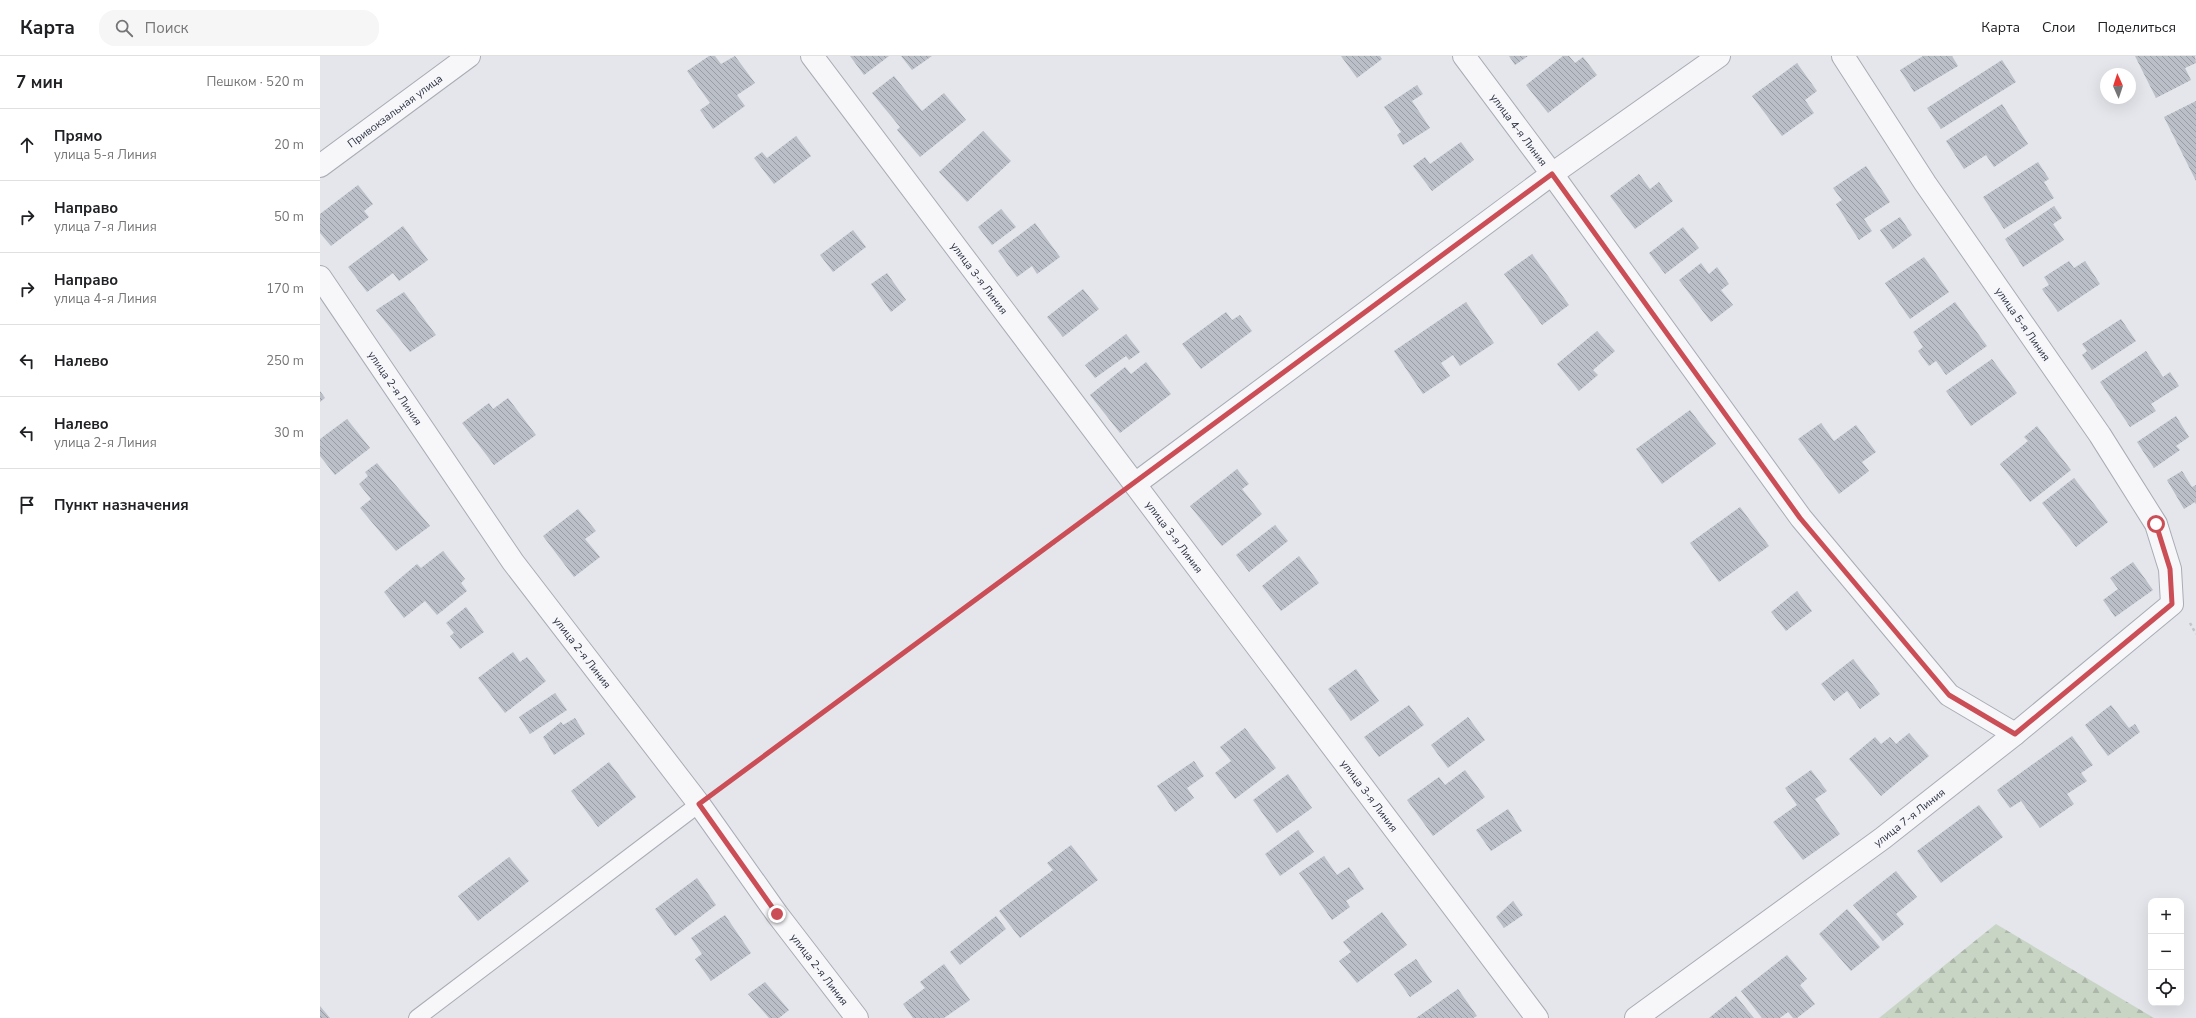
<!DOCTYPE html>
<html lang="ru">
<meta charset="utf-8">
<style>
:root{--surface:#fff;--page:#f6f6f6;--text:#202124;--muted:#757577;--line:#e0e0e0}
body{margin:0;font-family:"Nunito Sans",sans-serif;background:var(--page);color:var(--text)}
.controls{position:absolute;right:12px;bottom:12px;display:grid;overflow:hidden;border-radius:8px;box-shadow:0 4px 16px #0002}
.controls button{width:36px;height:36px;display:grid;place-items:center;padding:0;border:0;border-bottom:1px solid var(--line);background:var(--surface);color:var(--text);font:20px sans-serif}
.compass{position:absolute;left:1780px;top:12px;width:36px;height:36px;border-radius:50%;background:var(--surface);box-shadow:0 4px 16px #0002;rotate:357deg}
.stop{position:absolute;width:12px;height:12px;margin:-9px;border:3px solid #cb4e56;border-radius:50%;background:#fff}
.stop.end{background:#cb4e56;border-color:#fff;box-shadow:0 1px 4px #0008}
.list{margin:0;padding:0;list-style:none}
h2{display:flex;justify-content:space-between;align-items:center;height:52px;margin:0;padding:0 16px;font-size:17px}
h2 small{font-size:13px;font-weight:400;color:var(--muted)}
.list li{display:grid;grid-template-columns:26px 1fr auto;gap:12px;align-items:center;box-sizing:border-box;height:72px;padding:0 16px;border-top:1px solid var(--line)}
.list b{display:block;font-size:15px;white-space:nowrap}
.list p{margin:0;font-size:13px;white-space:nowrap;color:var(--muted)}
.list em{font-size:13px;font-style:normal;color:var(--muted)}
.icon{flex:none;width:22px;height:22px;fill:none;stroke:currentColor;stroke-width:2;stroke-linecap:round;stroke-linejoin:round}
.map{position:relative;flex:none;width:1876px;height:962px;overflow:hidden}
header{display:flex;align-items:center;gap:24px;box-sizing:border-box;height:56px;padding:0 20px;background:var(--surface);border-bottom:1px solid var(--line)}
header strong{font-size:19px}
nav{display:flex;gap:22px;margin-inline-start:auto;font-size:14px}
.search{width:280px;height:36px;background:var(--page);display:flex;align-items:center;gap:10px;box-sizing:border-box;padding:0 14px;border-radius:16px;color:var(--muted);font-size:15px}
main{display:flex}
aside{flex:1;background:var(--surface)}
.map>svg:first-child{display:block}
.forest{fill:url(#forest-firs)}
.building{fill:url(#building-back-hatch)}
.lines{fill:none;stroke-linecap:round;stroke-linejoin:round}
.lane-casing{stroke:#a9acb5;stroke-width:18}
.street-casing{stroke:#a9acb5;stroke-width:24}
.path{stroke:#c2c4ca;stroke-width:2.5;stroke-dasharray:3 3;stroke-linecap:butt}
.lane{stroke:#f7f7fa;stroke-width:16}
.street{stroke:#f7f7fa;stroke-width:22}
.route{stroke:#cb4e56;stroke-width:5}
.labels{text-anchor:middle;stroke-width:3;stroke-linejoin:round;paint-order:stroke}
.street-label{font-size:11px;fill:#2c3243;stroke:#f4f5f8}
</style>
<header>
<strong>Карта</strong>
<div class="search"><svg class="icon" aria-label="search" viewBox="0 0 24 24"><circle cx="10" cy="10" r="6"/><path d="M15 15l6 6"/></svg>Поиск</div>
<nav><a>Карта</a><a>Слои</a><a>Поделиться</a></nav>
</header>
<main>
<aside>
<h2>7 мин<small>Пешком · 520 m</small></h2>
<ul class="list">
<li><svg class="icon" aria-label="ahead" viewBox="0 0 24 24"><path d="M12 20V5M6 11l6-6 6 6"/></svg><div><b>Прямо</b><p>улица 5-я Линия</p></div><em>20 m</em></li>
<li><svg class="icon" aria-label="right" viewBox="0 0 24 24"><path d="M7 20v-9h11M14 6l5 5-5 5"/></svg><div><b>Направо</b><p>улица 7-я Линия</p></div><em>50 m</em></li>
<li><svg class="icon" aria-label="right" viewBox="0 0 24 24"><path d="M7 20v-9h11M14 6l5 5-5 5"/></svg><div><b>Направо</b><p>улица 4-я Линия</p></div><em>170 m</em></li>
<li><svg class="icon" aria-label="left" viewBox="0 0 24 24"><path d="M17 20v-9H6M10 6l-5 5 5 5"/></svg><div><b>Налево</b></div><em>250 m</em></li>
<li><svg class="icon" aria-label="left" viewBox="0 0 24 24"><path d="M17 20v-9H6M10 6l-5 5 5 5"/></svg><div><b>Налево</b><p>улица 2-я Линия</p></div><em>30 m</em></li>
<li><svg class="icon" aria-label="arrive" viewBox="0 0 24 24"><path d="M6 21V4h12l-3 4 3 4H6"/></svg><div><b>Пункт назначения</b></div></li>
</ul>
</aside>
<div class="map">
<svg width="1876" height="962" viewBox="0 0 1876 962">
<defs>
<pattern id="forest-firs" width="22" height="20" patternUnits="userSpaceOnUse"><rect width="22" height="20" fill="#c8d5c5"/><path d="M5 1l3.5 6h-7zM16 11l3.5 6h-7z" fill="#acb7aa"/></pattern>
<pattern id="building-back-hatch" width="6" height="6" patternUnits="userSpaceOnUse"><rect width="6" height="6" fill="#bbbfc8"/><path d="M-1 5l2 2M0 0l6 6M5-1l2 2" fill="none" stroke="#989ca4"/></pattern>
</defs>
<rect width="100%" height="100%" fill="#e4e6eb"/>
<polygon class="forest" points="1676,868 1834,962 1559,962"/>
<g class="building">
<polygon points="389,0 395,0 401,8 415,0 435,27 417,39 425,50 393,73 380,54 390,47 367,15"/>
<polygon points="530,0 569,0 544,19"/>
<polygon points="581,0 612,0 592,14"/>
<polygon points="1021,0 1060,0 1062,3 1037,22"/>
<polygon points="1189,0 1208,0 1195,9"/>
<polygon points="1243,0 1249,0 1255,7 1263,1 1277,19 1228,57 1206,29"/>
<polygon points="1603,0 1632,0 1638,10 1594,36 1580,14"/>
<polygon points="1815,0 1875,0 1876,7 1865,12 1871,24 1836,42"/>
<polygon points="1682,4 1696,26 1621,73 1607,52"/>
<polygon points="1477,7 1497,35 1485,44 1494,57 1462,80 1432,40"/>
<polygon points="574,20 602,55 624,37 646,64 600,101 577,74 580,71 552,37"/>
<polygon points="1097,29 1103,38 1092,45 1110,72 1083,89 1077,79 1081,76 1064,51"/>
<polygon points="1876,45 1876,125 1844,61"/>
<polygon points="1682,48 1708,88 1674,111 1666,99 1644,113 1626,85"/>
<polygon points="663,75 691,105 647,146 619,116"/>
<polygon points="476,80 491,100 454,128 434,102 442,96 447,102"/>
<polygon points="1141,86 1154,104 1112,135 1093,110 1105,101 1110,108"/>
<polygon points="1718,106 1729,123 1724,126 1734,142 1684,173 1663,141"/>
<polygon points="1546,110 1570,146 1544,163 1552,175 1539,184 1516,148 1522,144 1513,132"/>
<polygon points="1319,118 1330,133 1339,126 1353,145 1315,173 1290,140"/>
<polygon points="38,129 53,148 44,155 49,161 11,190 0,177 0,158"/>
<polygon points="1734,150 1742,162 1733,168 1744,184 1703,211 1685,183"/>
<polygon points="681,153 696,171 672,189 658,171"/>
<polygon points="1580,161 1592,179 1573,193 1560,174"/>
<polygon points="715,167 740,201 717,218 712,210 697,221 678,195"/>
<polygon points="83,170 108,204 79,225 73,217 47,236 28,211"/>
<polygon points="1363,171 1379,192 1345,218 1329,197"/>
<polygon points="533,174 546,191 513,216 500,199"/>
<polygon points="1212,198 1249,249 1222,269 1184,218"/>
<polygon points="1604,201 1629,236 1590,263 1565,227"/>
<polygon points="1749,205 1754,212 1765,205 1780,228 1738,256 1722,233 1729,229 1724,221"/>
<polygon points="1381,207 1389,218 1397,211 1409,228 1401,234 1413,249 1391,266 1359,224"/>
<polygon points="567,217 586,244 571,256 551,228"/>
<polygon points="763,233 779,253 743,281 727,261"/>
<polygon points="84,236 116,279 90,296 56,254"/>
<polygon points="1146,246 1174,287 1140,310 1133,299 1121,307 1130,320 1103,338 1074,295"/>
<polygon points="1635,246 1667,290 1626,319 1616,305 1609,310 1598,295 1603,291 1593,276"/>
<polygon points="906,256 912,264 920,259 932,275 881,313 862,288"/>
<polygon points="1801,263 1816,285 1772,314 1762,299 1767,295 1762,288"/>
<polygon points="1277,275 1295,295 1273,314 1278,319 1259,335 1237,308"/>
<polygon points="806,278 820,296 809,304 806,300 775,322 765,309"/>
<polygon points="1826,295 1843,321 1850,316 1859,330 1831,348 1836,355 1810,371 1780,326"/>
<polygon points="1672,303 1697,337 1651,370 1626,335"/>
<polygon points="826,306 851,338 800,377 770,339 805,311 811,318"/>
<polygon points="0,335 5,342 0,346"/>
<polygon points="188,342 216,379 174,409 142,367 169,347 173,353"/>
<polygon points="1370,354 1396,388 1342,428 1316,393"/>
<polygon points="1856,360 1869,381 1856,390 1860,394 1834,412 1817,386"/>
<polygon points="27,363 50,392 15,419 0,400 0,383"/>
<polygon points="1501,367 1514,385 1536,369 1556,396 1542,406 1549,415 1519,438 1478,383"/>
<polygon points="1717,370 1751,414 1710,446 1680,408 1708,385 1704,381"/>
<polygon points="57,407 110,470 76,495 40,452 51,443 39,428 48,420 45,416"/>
<polygon points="917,413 929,428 922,433 942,458 902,490 870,450"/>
<polygon points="1862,415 1872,431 1876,429 1876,448 1875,446 1864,453 1847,424"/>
<polygon points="1754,422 1788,466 1756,491 1722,447"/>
<polygon points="1420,451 1449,490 1399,526 1370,487"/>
<polygon points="258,453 276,475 265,483 280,501 254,521 223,480"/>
<polygon points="955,469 968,485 929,516 916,499"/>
<polygon points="123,495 145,523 141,527 147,535 117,559 105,545 84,562 64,536 97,508 101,512"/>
<polygon points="979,500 999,527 961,555 942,530"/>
<polygon points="1813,506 1833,534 1795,561 1783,544 1798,533 1790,522"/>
<polygon points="1477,535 1492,555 1466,575 1451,556"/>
<polygon points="146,551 164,576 140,593 130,580 134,577 126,567"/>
<polygon points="193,596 200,606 207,601 226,625 185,657 158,622"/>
<polygon points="1533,603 1560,638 1540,653 1527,635 1514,645 1501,628"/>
<polygon points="1036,613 1059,645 1031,665 1008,633"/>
<polygon points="235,637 247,654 210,678 199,661"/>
<polygon points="1089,649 1104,669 1059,701 1044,681"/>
<polygon points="1791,649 1809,672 1815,668 1820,676 1788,700 1765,669"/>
<polygon points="1148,661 1165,684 1128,712 1111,689"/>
<polygon points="255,662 265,678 234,699 223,681 241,666 243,669"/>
<polygon points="925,672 956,712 915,743 895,717 911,705 900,691"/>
<polygon points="1589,677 1609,700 1561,740 1529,703 1555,681 1561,688 1570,681 1576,688"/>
<polygon points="1752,680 1773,709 1761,717 1767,725 1747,738 1754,748 1720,772 1701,745 1690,752 1677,734"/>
<polygon points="874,705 884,720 867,732 874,742 855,756 837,730"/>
<polygon points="289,706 316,741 278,771 251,735"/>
<polygon points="1145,714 1165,741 1113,780 1087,744 1119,721 1125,729"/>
<polygon points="1491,714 1507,735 1495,743 1520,778 1483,804 1453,766 1477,749 1465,732"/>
<polygon points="968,718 992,752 957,777 933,744"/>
<polygon points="1659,749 1683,781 1621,827 1597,795"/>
<polygon points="1188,753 1202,775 1171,795 1156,774"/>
<polygon points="978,774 994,796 960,820 945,798"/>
<polygon points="751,789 778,824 700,882 679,855 733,814 727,807"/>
<polygon points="1004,800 1017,819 1029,811 1044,833 1026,845 1030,851 1012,864 979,817"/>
<polygon points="189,801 209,825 158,865 138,840"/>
<polygon points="1576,815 1597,841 1576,858 1584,868 1563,885 1533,849"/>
<polygon points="377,822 396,849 355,880 335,853"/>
<polygon points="1193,845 1203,859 1184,872 1176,861"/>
<polygon points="1527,853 1560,891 1531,915 1499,878"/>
<polygon points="1062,856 1087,889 1037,927 1019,905 1031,896 1023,886"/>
<polygon points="405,859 431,897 391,925 375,903 382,898 371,882"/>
<polygon points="676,860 686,873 640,909 630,896"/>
<polygon points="1467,899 1487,923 1480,929 1495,948 1477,962 1473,962 1468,956 1460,962 1442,962 1421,935"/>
<polygon points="1096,903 1112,926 1090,941 1074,918"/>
<polygon points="624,908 650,944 624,962 593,962 583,948 605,932 600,926"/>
<polygon points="445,926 469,954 459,962 449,962 428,938"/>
<polygon points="1138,933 1157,960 1153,962 1096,962"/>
<polygon points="1416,940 1434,962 1389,962"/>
<polygon points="0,950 10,962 0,962"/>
</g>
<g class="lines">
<defs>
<polyline id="lane" points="97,962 379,748"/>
<g id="street">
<path id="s1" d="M492 0 1217 962"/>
<path id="s2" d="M1144 0 1232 118 1481 462 1629 639 1695 678"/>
<path id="s3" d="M0 110 149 0"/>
<path id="s4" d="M0 221 193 506 379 748 457 858 537 962"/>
<polyline points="815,428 1232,118 1399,0"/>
<path id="s5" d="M1316 962 1563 782 1695 678 1852 548 1850 513 1836 468 1780 379 1605 127 1523 0"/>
</g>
</defs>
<use href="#lane" class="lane-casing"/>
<use href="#street" class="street-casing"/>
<g class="path">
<polyline points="1870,567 1876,578"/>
<polyline points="399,733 793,444"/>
</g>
<use href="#lane" class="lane"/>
<use href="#street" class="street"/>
</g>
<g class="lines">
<polyline class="route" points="457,858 379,748 1232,118 1480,462 1629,639 1695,678 1852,548 1850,513 1836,468"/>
</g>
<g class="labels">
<g class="street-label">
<text dy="4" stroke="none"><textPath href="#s3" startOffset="93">Привокзальная улица</textPath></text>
<text dy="4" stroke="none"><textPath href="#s2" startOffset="92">улица 4-я Линия</textPath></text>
<text dy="4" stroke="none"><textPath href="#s1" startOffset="278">улица 3-я Линия</textPath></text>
<text transform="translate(1703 268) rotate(55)" y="4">улица 5-я Линия</text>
<text dy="4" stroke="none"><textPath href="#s4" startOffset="134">улица 2-я Линия</textPath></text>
<text dy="4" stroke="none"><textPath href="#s1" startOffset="602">улица 3-я Линия</textPath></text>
<text dy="4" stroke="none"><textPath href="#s4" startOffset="458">улица 2-я Линия</textPath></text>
<text dy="4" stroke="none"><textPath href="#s1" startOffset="926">улица 3-я Линия</textPath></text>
<text dy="4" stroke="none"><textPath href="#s5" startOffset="339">улица 7-я Линия</textPath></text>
<text dy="4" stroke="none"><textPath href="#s4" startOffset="854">улица 2-я Линия</textPath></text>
</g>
</g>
</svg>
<div class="controls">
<button>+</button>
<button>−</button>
<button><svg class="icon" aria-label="locate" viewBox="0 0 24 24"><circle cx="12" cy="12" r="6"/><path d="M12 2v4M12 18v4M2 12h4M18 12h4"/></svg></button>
</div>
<svg class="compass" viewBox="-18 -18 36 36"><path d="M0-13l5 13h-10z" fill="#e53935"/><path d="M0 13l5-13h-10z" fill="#757577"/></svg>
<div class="stop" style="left:1836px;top:468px"></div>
<div class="stop end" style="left:457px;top:858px"></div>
</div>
</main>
